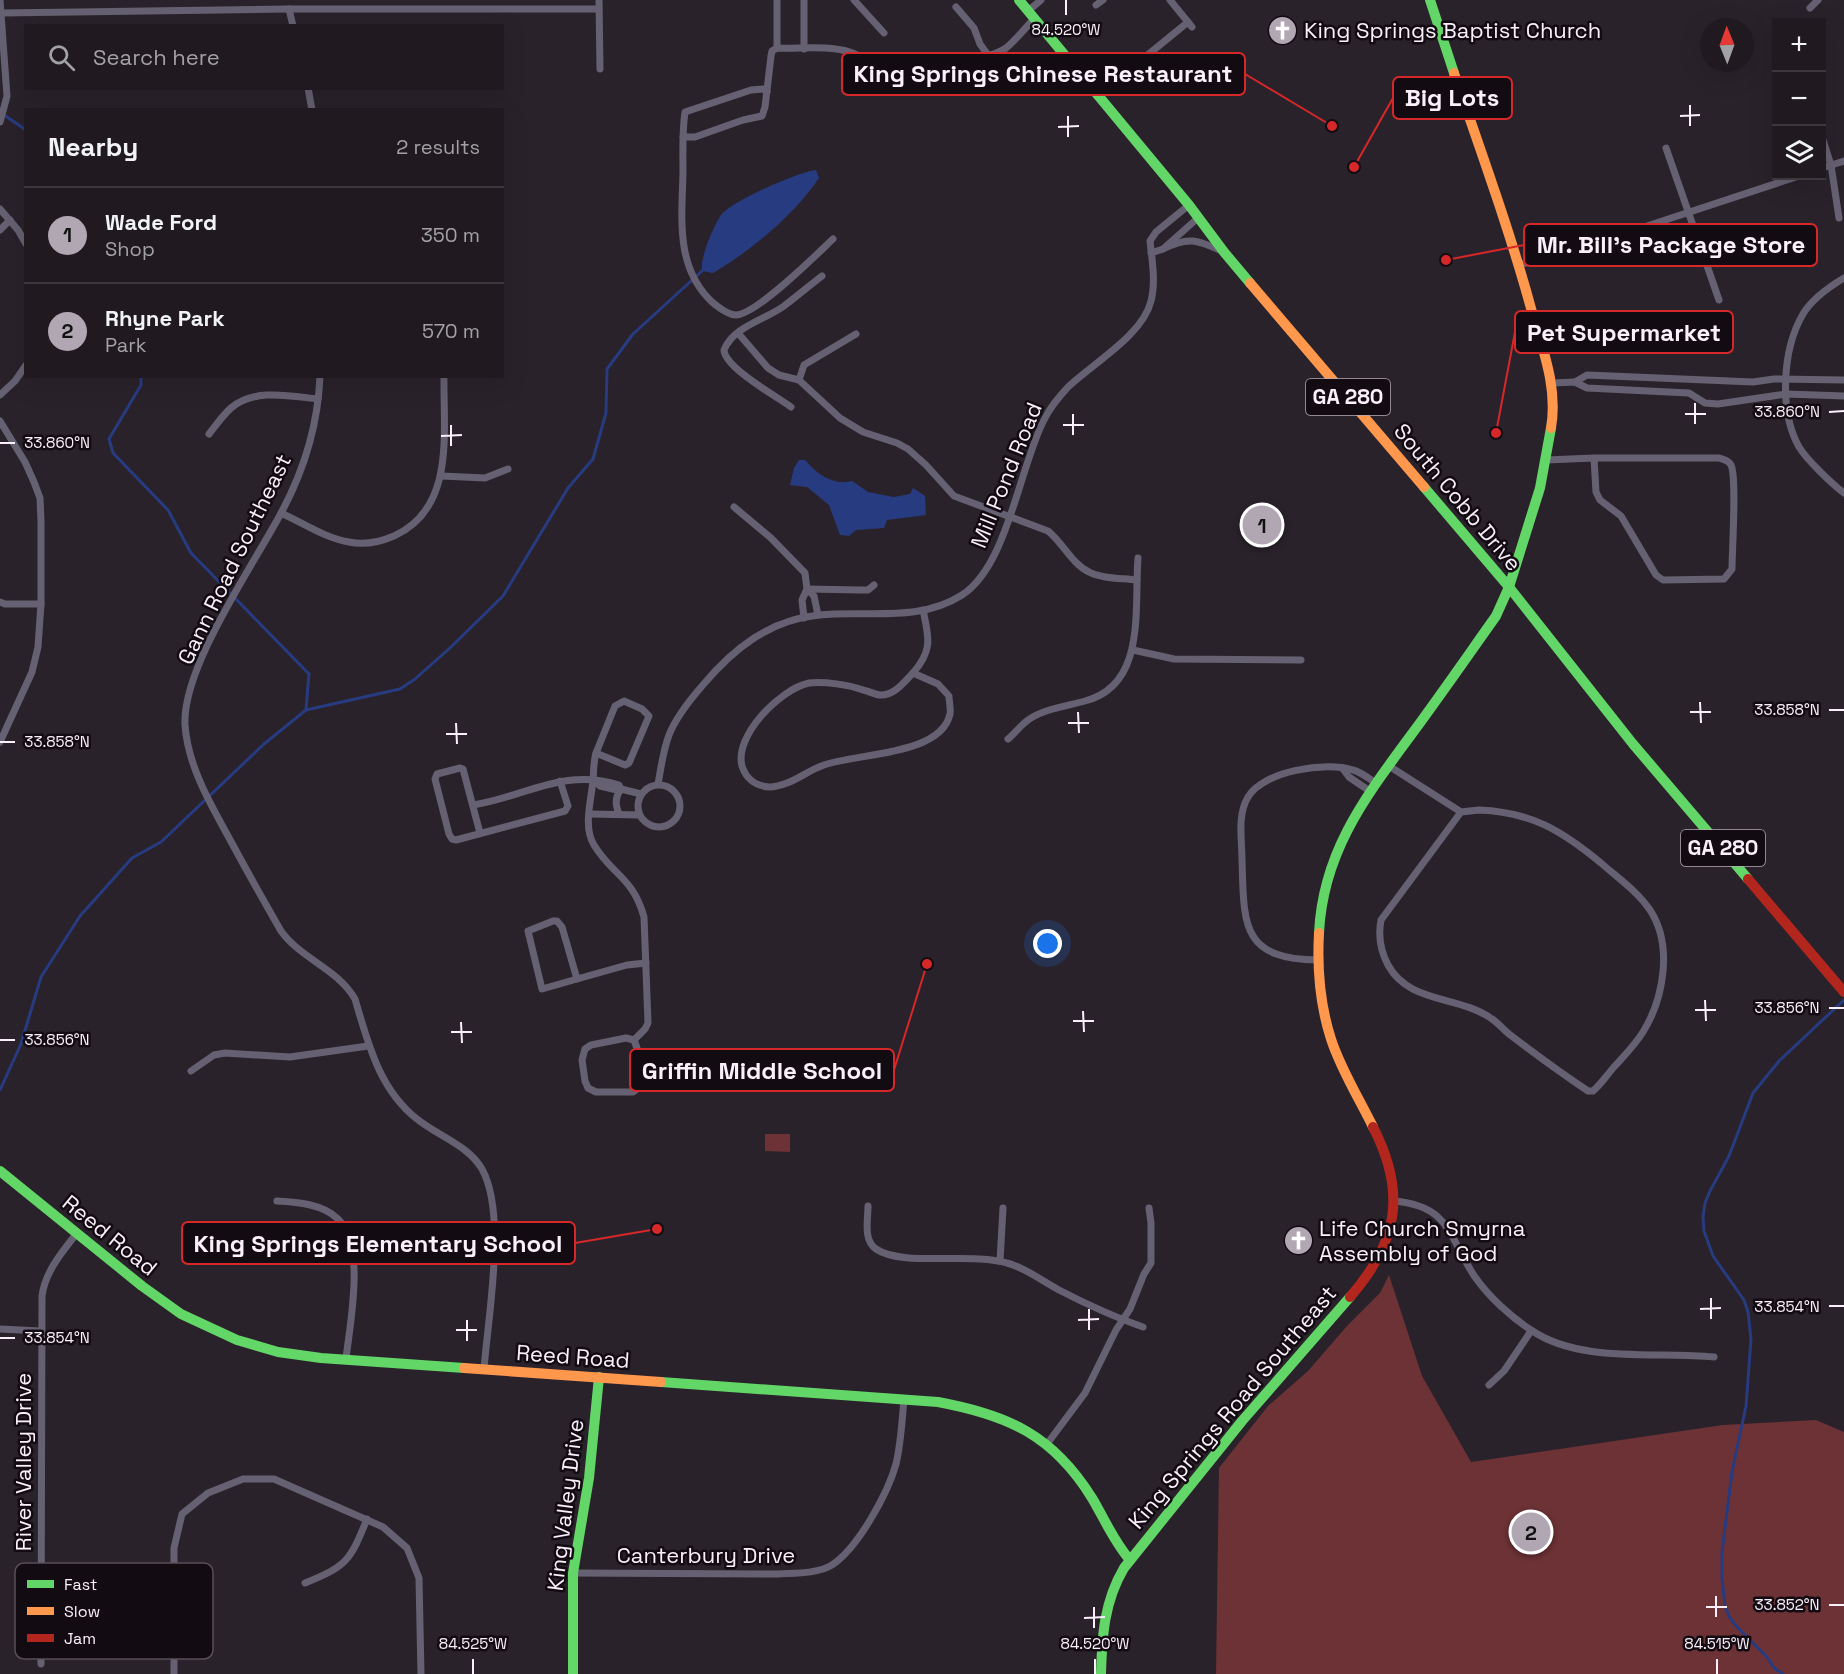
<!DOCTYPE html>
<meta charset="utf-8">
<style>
:root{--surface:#201a20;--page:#2d272d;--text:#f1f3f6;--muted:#a2a1a5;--line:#3d383e;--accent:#b1a7b2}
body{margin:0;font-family:"Space Grotesk",sans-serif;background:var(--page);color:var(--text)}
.controls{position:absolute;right:18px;top:18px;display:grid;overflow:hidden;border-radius:0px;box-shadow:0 6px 24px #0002}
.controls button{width:54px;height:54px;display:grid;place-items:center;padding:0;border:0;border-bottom:2px solid var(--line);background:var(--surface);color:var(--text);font:30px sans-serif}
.compass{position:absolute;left:1700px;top:18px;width:54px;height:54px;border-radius:50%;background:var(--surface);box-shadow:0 6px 24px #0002;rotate:359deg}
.you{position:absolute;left:1048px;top:944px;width:21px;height:21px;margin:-15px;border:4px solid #fff;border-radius:50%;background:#1a73e8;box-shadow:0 0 0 9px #1a73e833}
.badge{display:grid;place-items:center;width:39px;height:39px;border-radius:50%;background:var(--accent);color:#111;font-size:20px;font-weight:700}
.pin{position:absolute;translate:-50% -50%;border:3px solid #fff;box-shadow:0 2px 6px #0006}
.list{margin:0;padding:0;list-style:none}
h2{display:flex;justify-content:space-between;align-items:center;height:78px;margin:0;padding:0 24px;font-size:26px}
h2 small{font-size:20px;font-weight:400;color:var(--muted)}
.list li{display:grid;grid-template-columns:39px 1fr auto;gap:18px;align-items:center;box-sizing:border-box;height:96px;padding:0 24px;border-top:2px solid var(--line)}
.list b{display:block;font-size:22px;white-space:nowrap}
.list p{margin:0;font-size:20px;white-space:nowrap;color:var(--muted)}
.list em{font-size:20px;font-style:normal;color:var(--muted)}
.icon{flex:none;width:33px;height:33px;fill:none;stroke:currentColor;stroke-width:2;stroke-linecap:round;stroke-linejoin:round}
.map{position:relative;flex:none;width:1844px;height:1674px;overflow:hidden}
.search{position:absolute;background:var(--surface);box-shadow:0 6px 24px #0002;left:24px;top:24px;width:480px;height:66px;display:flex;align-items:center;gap:15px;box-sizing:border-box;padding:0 21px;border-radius:0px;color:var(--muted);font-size:22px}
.panel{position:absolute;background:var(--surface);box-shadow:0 6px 24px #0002;left:24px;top:108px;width:480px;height:270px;border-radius:0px}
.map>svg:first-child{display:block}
.green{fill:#6d3235}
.water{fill:#273b80}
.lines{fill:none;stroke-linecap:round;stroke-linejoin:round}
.stream{stroke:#273b80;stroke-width:3}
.street{stroke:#666172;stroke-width:7}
.fast{stroke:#63d668;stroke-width:10}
.slow{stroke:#ff974d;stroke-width:10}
.jam{stroke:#b3261e;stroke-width:10}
.ticks{fill:none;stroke:#faeffa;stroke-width:2}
.labels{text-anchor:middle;stroke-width:5;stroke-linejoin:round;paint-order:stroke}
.shield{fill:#120b12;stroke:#b4abb4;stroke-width:1.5}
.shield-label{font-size:21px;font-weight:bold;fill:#faeffa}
.poi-label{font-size:22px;fill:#faeffa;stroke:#120b12;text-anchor:start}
.street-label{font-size:22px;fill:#faeffa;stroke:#120b12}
.key{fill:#120b12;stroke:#584f58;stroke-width:1.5}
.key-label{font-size:16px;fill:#faeffa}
.ticks-label{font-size:15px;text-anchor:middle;fill:#faeffa;stroke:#120b12;stroke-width:5;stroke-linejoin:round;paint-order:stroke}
.leader{fill:none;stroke:#d62828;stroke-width:2}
.callout-dot{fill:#d62828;stroke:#120b12;stroke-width:2}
.callout{fill:#120b12;stroke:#d62828;stroke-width:2}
.callout-label{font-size:24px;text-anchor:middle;font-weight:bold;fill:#faeffa}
</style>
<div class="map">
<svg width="1844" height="1674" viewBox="0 0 1844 1674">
<rect width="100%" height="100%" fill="#2a222b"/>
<g class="green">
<polygon points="765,1134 790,1134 790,1152 765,1151"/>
<polygon points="1389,1275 1422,1376 1471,1462 1723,1425 1816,1420 1844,1432 1844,1674 1216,1674 1219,1468 1268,1406 1308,1371 1347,1326 1380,1293"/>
</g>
<g class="water">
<path d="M816 170 819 178C793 216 753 249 713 273L702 271C700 257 713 227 721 215 732 201 798 172 816 170Z"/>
<path d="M799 460H805C817 474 833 486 852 481L868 492 894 497 910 494 913 488 925 496 926 515 887 520 884 528 856 530 849 536 840 535 829 505 807 487 790 485 794 468Z"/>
</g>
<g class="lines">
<g class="stream">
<polyline points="4,115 26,130"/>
<polyline points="141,376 141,385 109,439 113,453 168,510 191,553 309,674 306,709"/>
<polyline points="0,1090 21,1044 41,977 80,916 132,858 161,842 264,744 306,710 400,689 415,679 451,647 503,596 568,488 593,459 606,413 607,369 633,334 702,271"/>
<polyline points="1783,1674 1774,1668 1767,1657 1738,1628 1730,1618 1725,1606 1722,1579 1722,1552 1732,1472 1746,1406 1751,1339 1748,1312 1744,1300 1713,1256 1704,1231 1703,1217 1705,1203 1710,1191 1729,1156 1753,1093 1779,1061 1844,1000"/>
</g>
<g class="street">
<polyline points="599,0 600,69"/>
<polyline points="777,0 777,48"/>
<polyline points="854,0 884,33"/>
<polyline points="1170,0 1192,27"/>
<polyline points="1096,5 1103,0"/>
<polyline points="956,7 974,28 980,44 988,55"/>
<polyline points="1810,8 1818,0"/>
<polyline points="289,9 293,26"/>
<polyline points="1028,11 1041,0"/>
<polyline points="2,13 289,9 599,9"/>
<polyline points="804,49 804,0"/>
<polyline points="1139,62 1188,22"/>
<polyline points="308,88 312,110"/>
<path d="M767 92 763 89 751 90 685 112C682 132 683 152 683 172 682 218 675 267 712 302 718 307 728 315 736 315 757 314 816 255 833 239"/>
<polyline points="0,122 7,96 0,0"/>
<path d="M683 137H695L743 120 762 116 765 107 771 56 772 51 777 48C800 49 827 45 850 52 866 57 878 70 895 73 917 77 933 65 953 61 970 57 990 59 1006 48 1016 40 1025 28 1034 19"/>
<polyline points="1823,140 1831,165 1839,218"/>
<polyline points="1666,148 1719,300"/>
<polyline points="1822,168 1844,161"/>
<polyline points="0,209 18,230 26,244"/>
<polyline points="0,230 10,220"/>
<path d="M1163 249C1188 236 1198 240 1222 251"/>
<polyline points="1151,253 1163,249 1199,217"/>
<polyline points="1519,265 1638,229 1799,176"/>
<path d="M1844 278C1829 287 1812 299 1803 314 1782 350 1779 411 1799 447 1807 460 1832 484 1844 493"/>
<path d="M738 333 768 368 779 375 799 380 840 418 863 432 897 443 908 449 926 465 954 496 1048 531C1063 543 1072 564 1089 572 1102 579 1122 578 1137 580"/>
<path d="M320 376C318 425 303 473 280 515 252 567 182 668 185 725 188 769 214 810 234 847 249 875 265 903 281 931 301 959 338 969 355 999 368 1043 379 1089 417 1119 438 1136 468 1145 482 1169 507 1214 488 1317 484 1369"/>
<polyline points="799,380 804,365 856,334"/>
<polyline points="1575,382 1587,375 1753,382 1774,379 1844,380"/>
<polyline points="1552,383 1575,382 1587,388 1689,393 1705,403 1718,404 1786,394 1844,396"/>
<polyline points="0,395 15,381 26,365"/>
<path d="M791 407C776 396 725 368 724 350 734 326 765 320 784 306 797 296 809 286 822 276"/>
<polyline points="0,421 25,462 34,482 40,498 41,521 41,604 38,647 32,672 0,742"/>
<path d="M209 434C216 425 223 415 231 408 254 388 290 396 318 399"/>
<path d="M1546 460 1594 458 1596 492 1600 500 1621 516 1656 575 1663 580 1724 579 1732 569C1732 551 1737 477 1731 465 1728 460 1724 460 1719 458H1594"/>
<polyline points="442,476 485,478 508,469"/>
<polyline points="734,507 771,538 805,573 807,589 814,596 818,615"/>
<path d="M281 513C303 523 325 538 349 542 363 545 380 542 394 536 456 508 443 432 444 376"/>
<polyline points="807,589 860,590 868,590 874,585"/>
<polyline points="0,602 5,604 41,604"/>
<polyline points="804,618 802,600 807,589"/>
<polyline points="1133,650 1174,659 1301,660"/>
<path d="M913 673 938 684 949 696C949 701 951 709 950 714 941 756 856 753 824 765 806 771 789 787 769 787 756 786 746 779 742 766 734 736 780 689 809 683 823 681 850 685 863 690 869 691 875 695 881 695 895 695 904 682 913 673Z"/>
<path d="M913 673C933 650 929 638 923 610"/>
<polygon points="624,701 642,709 649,716 629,763 625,765 596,753 615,706"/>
<path d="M1008 739C1015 733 1021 725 1028 720 1043 709 1067 706 1085 701 1147 685 1134 608 1138 558"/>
<path d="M596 753C593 763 594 772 593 781 591 801 583 827 594 845 612 875 633 877 644 917L648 1023 645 1029 634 1040"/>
<polyline points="1389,766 1461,812"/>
<polyline points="1343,769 1349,777 1371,792"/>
<polyline points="593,779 600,786 617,790 621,789 641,794"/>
<path d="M658 784C661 768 663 751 669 735 676 717 689 701 702 686 733 649 769 620 819 615 868 610 918 623 962 595 1008 565 1019 468 1044 420 1050 407 1059 397 1068 387 1093 363 1143 335 1151 301 1156 282 1152 260 1150 241L1156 232 1189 205"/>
<circle cx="659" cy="806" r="21"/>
<path d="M473 805C525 797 564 767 619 785L621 789"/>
<path d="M1479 810C1531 812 1561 830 1601 863 1618 878 1637 891 1650 910 1673 945 1664 998 1643 1032 1635 1045 1624 1056 1614 1067 1607 1075 1601 1084 1593 1091H1588C1561 1073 1535 1054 1509 1034 1503 1029 1498 1023 1492 1019 1459 995 1409 1004 1388 965 1380 950 1378 936 1381 920L1461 812Z"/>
<polyline points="590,814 639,815"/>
<path d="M619 814C615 804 615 797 621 789"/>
<polyline points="480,833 463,769 460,768 437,774 435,779 449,834 452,839 456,840 565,811 568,806 560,781"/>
<polygon points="553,921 557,921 562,927 577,979 542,989 528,931"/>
<path d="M1318 960C1241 959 1244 925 1242 860 1242 840 1237 815 1248 797 1263 771 1326 761 1353 770 1361 772 1370 779 1377 784"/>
<polyline points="577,979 627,965 646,963"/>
<path d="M626 1038 634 1040C640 1054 643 1072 640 1087L633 1092H596L588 1088 585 1081 582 1060 585 1049 591 1045Z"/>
<polyline points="191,1071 214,1055 225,1053 290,1057 368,1046"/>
<path d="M277 1201C297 1202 323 1204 338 1219 366 1247 350 1322 346 1359"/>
<path d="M1394 1201C1451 1206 1448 1237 1475 1277 1489 1297 1511 1317 1531 1330 1580 1364 1658 1351 1714 1357"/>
<path d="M868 1206C868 1220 863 1240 876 1249 902 1267 971 1252 1007 1263 1026 1268 1042 1281 1059 1290 1086 1304 1114 1317 1143 1327"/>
<polyline points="353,1247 395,1235 430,1235"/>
<polyline points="1000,1261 1003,1208"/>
<polyline points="0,1329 40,1331"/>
<polyline points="1489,1385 1504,1371 1531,1331"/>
<polyline points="1047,1444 1085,1393 1116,1330 1130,1309 1144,1274 1151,1263 1151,1223 1149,1208"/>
<path d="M573 1573 778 1574C795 1573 817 1574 832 1565 858 1548 888 1493 896 1464 901 1443 902 1421 904 1399"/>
<path d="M305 1583C347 1566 350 1561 367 1519"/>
<path d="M41 1664 42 1296C45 1272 62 1252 77 1233"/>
<polyline points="174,1674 174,1548 182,1514 208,1493 243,1479 274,1479 383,1527 407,1548 419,1578 421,1674"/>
</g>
<g class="fast">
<polyline points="1019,0 1189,205 1224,252 1250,283"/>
<polyline points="1430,0 1454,73"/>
<polyline points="1424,487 1509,587 1633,744 1748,879"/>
<path d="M1319 933C1323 850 1367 795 1414 731 1442 693 1469 654 1496 616L1509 587 1540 488 1551 428"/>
<polyline points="0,1171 142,1286 181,1314 237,1340 278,1352 321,1358 464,1368"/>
<path d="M661 1382 938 1402C1008 1415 1053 1435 1092 1498 1104 1518 1114 1542 1130 1560"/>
<polyline points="573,1674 573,1573 589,1478 599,1377"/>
<path d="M1101 1674C1102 1636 1104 1602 1124 1568L1242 1421 1350 1297"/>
</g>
<g class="slow">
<path d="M1454 73C1481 152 1510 231 1532 312 1543 350 1558 388 1551 428"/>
<polyline points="1250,283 1424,487"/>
<path d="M1319 933C1317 969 1320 1005 1331 1039 1341 1070 1359 1098 1373 1127"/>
<polyline points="464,1368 661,1382"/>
</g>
<g class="jam">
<polyline points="1748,879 1844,992"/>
<path d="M1350 1297C1398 1242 1407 1193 1373 1127"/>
</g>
</g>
<path class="ticks" d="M1066 0V15M1690 105V126M1068 116V137M1680 116 1700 115M1058 127 1079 126M1695 403V424M1829 412 1844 411M1073 414V435M1685 414H1706M451 425V446M1063 425H1084M441 436 462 435M0 443H15M1700 702 1701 723M1829 710H1844M1078 712 1079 733M1690 712H1711M456 723 457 744M1068 723H1089M446 734H467M0 742H15M1705 1000 1706 1021M1829 1008H1844M1695 1010H1716M1083 1011 1084 1032M1073 1021H1094M461 1022 462 1043M451 1032H472M0 1040H15M1711 1298V1319M1829 1306H1844M1089 1309V1330M1700 1309 1721 1308M467 1320V1341M1078 1320 1099 1319M456 1330H477M0 1338H15M1716 1596V1617M1829 1605H1844M1094 1607V1628M1706 1607H1727M1084 1618 1105 1617M473 1659V1674M1095 1659V1674M1717 1659V1674"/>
<defs>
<symbol id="church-disc" viewBox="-11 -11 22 22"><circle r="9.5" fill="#b1a7b2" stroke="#120b12"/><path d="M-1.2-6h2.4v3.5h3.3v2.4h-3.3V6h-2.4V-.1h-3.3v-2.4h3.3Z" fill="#fff"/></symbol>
</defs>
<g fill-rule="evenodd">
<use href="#church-disc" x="1266" y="14" width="33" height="33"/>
<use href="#church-disc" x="1282" y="1224" width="33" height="33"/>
</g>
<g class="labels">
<g class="shield">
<rect x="1306" y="379" width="84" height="36" rx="4.5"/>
<rect x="1681" y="830" width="84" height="36" rx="4.5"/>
</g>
<g class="shield-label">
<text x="1348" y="404">GA 280</text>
<text x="1723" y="855">GA 280</text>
</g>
<g class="poi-label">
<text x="1304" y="38">King Springs Baptist Church</text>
<text x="1319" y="1236">Life Church Smyrna<tspan x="1319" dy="25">Assembly of God</tspan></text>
</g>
<g class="street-label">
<text transform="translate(1006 475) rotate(-68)" y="8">Mill Pond Road</text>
<text transform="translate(1458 497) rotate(50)" y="8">South Cobb Drive</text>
<text transform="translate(234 559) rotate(-64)" y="8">Gann Road Southeast</text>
<text transform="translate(110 1235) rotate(39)" y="8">Reed Road</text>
<text transform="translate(573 1356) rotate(4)" y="8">Reed Road</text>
<text transform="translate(1232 1407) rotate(-50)" y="8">King Springs Road Southeast</text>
<text transform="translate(23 1462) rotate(-90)" y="8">River Valley Drive</text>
<text transform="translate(565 1505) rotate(-83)" y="8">King Valley Drive</text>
<text x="706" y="1563">Canterbury Drive</text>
</g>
</g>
<rect x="15" y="1563" width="198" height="96" rx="9" class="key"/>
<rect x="27" y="1580" width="27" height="8" fill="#63d668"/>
<rect x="27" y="1607" width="27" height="8" fill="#ff974d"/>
<rect x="27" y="1634" width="27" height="8" fill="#b3261e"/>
<g class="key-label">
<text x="64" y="1590">Fast</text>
<text x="64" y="1617">Slow</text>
<text x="64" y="1644">Jam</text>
</g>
<g class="ticks-label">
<text x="1066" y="35">84.520°W</text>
<text x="1787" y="417">33.860°N</text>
<text x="57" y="448">33.860°N</text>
<text x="1787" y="715">33.858°N</text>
<text x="57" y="747">33.858°N</text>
<text x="1787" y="1013">33.856°N</text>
<text x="57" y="1045">33.856°N</text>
<text x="1787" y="1312">33.854°N</text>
<text x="57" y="1343">33.854°N</text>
<text x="1787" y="1610">33.852°N</text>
<text x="473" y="1649">84.525°W</text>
<text x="1095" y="1649">84.520°W</text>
<text x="1717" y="1649">84.515°W</text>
</g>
<path class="leader" d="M1332 126L1245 74M1354 167L1393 98M1446 260L1524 245M1496 433L1515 332M927 964L894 1070M657 1229L575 1243"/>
<g class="callout-dot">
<circle cx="1332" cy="126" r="6"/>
<circle cx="1354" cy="167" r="6"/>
<circle cx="1446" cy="260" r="6"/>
<circle cx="1496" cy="433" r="6"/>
<circle cx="927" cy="964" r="6"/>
<circle cx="657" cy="1229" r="6"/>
</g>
<g class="callout">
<rect x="842" y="53" width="403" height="42" rx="6"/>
<rect x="1393" y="77" width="119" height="42" rx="6"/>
<rect x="1524" y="224" width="293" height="42" rx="6"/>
<rect x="1515" y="311" width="218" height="42" rx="6"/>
<rect x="630" y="1049" width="264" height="42" rx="6"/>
<rect x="182" y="1222" width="393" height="42" rx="6"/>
</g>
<g class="callout-label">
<text x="1043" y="82">King Springs Chinese Restaurant</text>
<text x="1452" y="106">Big Lots</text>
<text x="1671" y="253">Mr. Bill's Package Store</text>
<text x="1624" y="341">Pet Supermarket</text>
<text x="762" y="1079">Griffin Middle School</text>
<text x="378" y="1252">King Springs Elementary School</text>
</g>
</svg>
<div class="controls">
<button>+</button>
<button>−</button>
<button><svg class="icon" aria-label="layers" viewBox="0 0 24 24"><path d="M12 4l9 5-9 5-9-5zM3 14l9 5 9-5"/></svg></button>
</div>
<svg class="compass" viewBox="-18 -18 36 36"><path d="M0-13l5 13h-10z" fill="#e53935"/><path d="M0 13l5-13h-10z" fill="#a2a1a5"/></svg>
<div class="you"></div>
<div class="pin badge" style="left:1262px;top:525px">1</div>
<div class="pin badge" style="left:1531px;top:1532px">2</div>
<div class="search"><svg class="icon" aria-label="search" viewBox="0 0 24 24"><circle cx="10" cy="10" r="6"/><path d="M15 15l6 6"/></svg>Search here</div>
<section class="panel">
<h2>Nearby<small>2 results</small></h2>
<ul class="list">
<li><span class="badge">1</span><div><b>Wade Ford</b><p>Shop</p></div><em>350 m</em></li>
<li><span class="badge">2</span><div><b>Rhyne Park</b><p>Park</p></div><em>570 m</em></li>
</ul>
</section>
</div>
